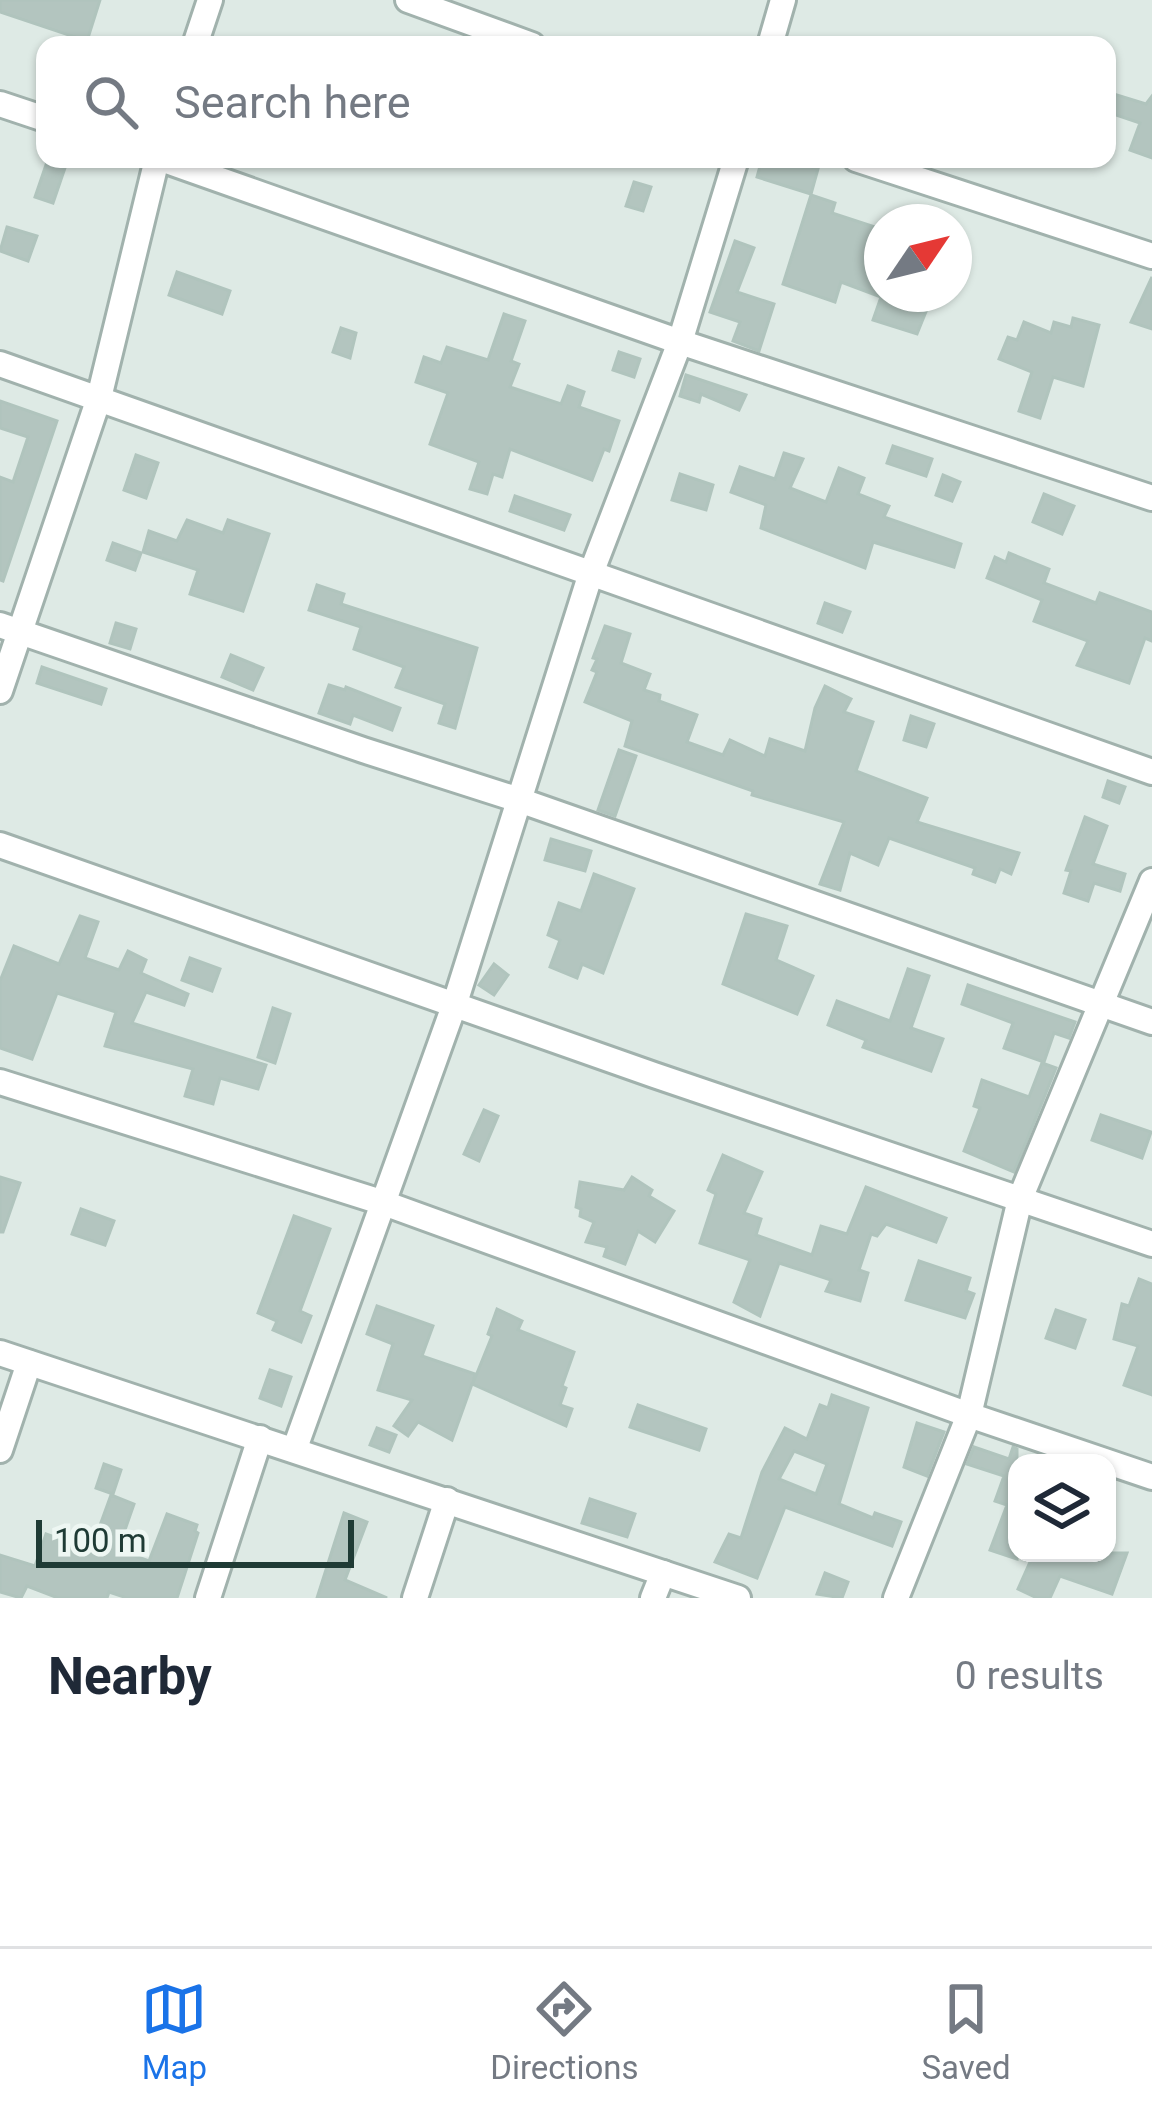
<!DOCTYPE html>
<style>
:root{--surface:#fff;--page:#f2f2f3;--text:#1f2937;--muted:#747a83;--line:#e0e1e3;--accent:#1a73e8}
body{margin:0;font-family:Roboto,sans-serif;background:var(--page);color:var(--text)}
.controls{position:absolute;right:36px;bottom:36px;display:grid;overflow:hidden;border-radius:24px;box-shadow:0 3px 9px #0004}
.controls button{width:108px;height:108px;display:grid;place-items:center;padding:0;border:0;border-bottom:3px solid var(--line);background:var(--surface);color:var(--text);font:60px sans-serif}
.compass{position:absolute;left:864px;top:204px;width:108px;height:108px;border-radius:50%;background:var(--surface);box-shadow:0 3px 9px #0004;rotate:55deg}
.scale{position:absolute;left:36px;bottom:30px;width:318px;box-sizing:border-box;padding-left:12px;border:6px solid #1f3b35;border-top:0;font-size:33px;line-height:42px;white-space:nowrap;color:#1f3b35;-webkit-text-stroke:9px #eef7f3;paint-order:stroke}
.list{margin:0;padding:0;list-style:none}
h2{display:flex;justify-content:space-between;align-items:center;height:156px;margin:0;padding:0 48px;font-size:51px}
h2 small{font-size:39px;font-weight:400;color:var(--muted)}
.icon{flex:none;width:66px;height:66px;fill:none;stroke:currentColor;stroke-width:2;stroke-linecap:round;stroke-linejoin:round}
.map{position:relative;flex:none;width:1152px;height:1598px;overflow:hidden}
.search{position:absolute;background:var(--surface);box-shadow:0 3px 9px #0004;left:36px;right:36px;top:36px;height:132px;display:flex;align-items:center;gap:30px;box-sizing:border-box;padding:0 42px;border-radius:24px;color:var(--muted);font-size:45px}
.sheet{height:348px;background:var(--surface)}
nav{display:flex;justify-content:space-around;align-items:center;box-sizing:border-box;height:168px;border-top:3px solid var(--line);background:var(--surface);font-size:33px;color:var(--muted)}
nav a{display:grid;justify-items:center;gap:6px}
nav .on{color:var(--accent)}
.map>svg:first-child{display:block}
.building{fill:#b3c5bf;stroke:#b0c4bd;stroke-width:3;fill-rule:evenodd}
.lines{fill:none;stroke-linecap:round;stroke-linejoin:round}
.street-casing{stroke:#a1b2ad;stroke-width:30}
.street{stroke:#fff;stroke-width:24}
</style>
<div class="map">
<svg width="1152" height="1598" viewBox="0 0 1152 1598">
<rect width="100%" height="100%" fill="#deeae5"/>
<g class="building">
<polygon points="0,0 100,0 87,41 0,12"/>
<polygon points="1107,92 1146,104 1152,96 1152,158 1130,150 1140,123 1107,112"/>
<polygon points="48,159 68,159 53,203 35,197"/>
<polygon points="762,159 786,159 818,169 811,194 757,177"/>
<polygon points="634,182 651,187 643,211 626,206"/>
<polygon points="811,195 835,203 832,213 881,229 868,269 882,274 882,296 892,294 927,309 917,334 873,320 881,297 841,282 835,302 783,284"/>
<polygon points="7,227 37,236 28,261 0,251"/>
<polygon points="735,241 754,248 737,292 774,304 759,351 733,341 740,322 710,312"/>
<polygon points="177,272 230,291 222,314 169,295"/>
<polygon points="1152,277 1152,329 1131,322"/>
<polygon points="504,314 525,321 511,361 519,364 510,387 561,404 568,386 584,392 579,407 619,421 609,451 604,449 592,480 510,449 502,477 493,474 487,494 470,489 479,462 430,444 448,393 416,382 424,357 441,363 447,347 488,360"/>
<polygon points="1073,318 1099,325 1083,386 1053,377 1040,418 1019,411 1032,372 999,359 1008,337 1017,340 1024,322 1051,333 1054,322 1071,327"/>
<polygon points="341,328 356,333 350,358 333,352"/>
<polygon points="619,352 640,359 634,377 613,370"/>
<polygon points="686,375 746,395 739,410 701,394 699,402 680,396"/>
<polygon points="0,401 57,421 3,581 0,580 0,477 13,482 28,437 0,428"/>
<polygon points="893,446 932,459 926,476 887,463"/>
<polygon points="784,453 803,459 790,488 826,502 839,468 864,478 858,494 889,506 884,517 961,544 954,567 873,542 865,568 761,528 766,505 731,492 740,467 775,479"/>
<polygon points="136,455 158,463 146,498 124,490"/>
<polygon points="680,474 713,485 706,510 672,500"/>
<polygon points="943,475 960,482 952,501 936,495"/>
<polygon points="1044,494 1074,506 1062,534 1033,522"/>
<polygon points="515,496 570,515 564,530 510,511"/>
<polygon points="187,520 223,533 228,520 269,534 243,611 190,594 198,570 143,552 149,531 177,541"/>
<polygon points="113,543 141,553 135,570 107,560"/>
<polygon points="1009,553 1049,569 1044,583 1096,603 1100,593 1152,612 1152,641 1145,638 1129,683 1077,665 1088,641 1034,621 1042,600 987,578 995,557 1006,562"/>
<polygon points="317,585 344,594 341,604 477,648 455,728 439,723 445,704 396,687 404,667 354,649 361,627 309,610"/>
<polygon points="825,603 850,612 842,632 818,623"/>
<polygon points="116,623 136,629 130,649 110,643"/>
<polygon points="605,626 630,634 621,663 650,674 644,690 660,695 659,701 697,715 687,742 723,755 730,740 765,756 770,739 805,751 815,708 825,686 851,699 844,712 873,722 856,771 927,798 917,822 1019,853 1011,874 1000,869 995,882 973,874 975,868 889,838 878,865 850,853 840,890 820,884 844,822 752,795 753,791 625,746 632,721 585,702 597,672 592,670 597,659 593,658"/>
<polygon points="231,655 263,668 253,690 222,677"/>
<polygon points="42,667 106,689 101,704 37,683"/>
<polygon points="329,685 345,690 346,687 400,708 392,730 353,715 350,724 319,713"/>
<polygon points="911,716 934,724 926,747 904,740"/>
<polygon points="619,750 636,756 615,816 598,810"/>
<polygon points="1108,781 1125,787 1119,803 1103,797"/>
<polygon points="1085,817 1107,826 1093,864 1125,874 1120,891 1094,883 1088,901 1064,893 1071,871 1066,870"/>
<polygon points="551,839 591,851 585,871 545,860"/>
<polygon points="594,874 634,889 603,973 582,964 577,978 550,967 560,940 548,935 559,903 581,911"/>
<polygon points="746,914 787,926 776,960 813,976 797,1014 723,984"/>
<polygon points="80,916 98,922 85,958 119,970 128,951 146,960 141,973 188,994 184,1005 146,992 132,1023 266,1065 258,1089 220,1078 213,1104 185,1096 193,1069 105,1046 116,1012 57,993 32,1059 0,1048 0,981 14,946 59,964"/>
<polygon points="190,958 220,969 212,991 182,980"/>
<polygon points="494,964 508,975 494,995 479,985"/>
<polygon points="908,969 929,976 911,1028 943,1039 931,1071 863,1047 866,1040 828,1025 837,1001 890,1021"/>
<polygon points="968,985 1075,1022 1069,1038 1054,1033 1044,1062 1004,1048 1013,1023 962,1004"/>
<polygon points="273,1008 290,1014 275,1063 258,1057"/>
<polygon points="1042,1063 1056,1068 1014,1172 964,1151 980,1108 974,1106 982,1080 1029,1097"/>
<polygon points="484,1110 498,1116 479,1161 464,1154"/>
<polygon points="1101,1115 1151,1132 1142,1158 1092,1140"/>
<polygon points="723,1155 762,1172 744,1213 761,1219 756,1235 812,1255 821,1226 847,1234 866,1187 946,1218 936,1242 886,1224 877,1236 871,1234 859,1270 868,1273 860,1301 826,1291 831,1280 779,1263 760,1316 734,1302 750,1260 700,1243 716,1194 708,1190"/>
<polygon points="0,1177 20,1183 3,1232 0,1232"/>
<polygon points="632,1177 652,1190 649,1196 674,1211 655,1242 638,1231 625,1264 604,1256 607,1247 586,1242 594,1222 580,1216 581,1209 576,1207 580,1182 624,1190"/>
<polygon points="81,1209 114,1221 105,1245 72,1234"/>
<polygon points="294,1216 330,1229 300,1311 311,1316 301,1342 273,1330 277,1321 258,1313"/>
<polygon points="919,1261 970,1278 966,1291 974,1294 965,1318 906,1300"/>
<polygon points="1139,1279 1152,1284 1152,1395 1124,1385 1138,1346 1114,1339 1122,1304 1129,1306"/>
<polygon points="377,1306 433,1326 422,1356 475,1374 473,1383 492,1336 488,1334 497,1309 522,1321 518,1330 574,1352 562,1386 566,1388 560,1405 572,1409 566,1426 472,1384 452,1440 418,1422 408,1436 394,1426 412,1400 378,1390 393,1344 367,1334"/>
<polygon points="1056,1310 1085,1320 1075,1348 1046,1338"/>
<polygon points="270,1370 291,1377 281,1406 260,1398"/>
<path d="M832 1395 868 1408 839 1504 873 1518 875 1513 901 1522 892 1546 785 1507 757 1578 715 1562 729 1534 741 1538 762 1472 785 1428 807 1439 820 1405 828 1408ZM794 1451 827 1464 816 1494 779 1479Z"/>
<polygon points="638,1405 706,1429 699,1450 630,1427"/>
<polygon points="917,1423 944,1432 927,1476 904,1467"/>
<polygon points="377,1428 396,1435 389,1452 370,1445"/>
<polygon points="974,1447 1009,1459 1013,1447 1017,1449 1017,1559 990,1550 1007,1505 995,1501 1004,1476 967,1464"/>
<polygon points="104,1464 121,1470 113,1494 96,1488"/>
<polygon points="111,1495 134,1504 118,1550 149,1561 167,1514 197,1525 195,1531 198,1533 177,1598 127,1598 109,1592 107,1598 58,1598 27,1586 21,1598 0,1592 0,1555 35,1566 46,1534 91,1550"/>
<polygon points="590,1499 635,1514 627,1537 582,1523"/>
<polygon points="344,1513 367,1522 345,1580 387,1598 317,1598"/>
<polygon points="1034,1553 1127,1553 1112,1594 1060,1576 1050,1598 1037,1598 1018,1589"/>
<polygon points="825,1573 848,1582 842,1598 817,1594"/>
</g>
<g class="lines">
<defs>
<g id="street">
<polyline points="408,0 532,45"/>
<polyline points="195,45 210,0"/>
<polyline points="770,45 783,0"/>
<polyline points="0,104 45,119"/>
<polyline points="161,159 680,342 1152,498"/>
<polyline points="856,159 1152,256"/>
<polyline points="0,364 1152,772"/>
<polyline points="0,625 363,750 519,800 1152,1022"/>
<polyline points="0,691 99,398 157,159"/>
<polyline points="0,845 654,1075 1152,1244"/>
<polyline points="0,1082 381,1202 969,1415 1152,1477"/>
<polyline points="0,1353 738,1598"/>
<polyline points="295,1448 455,1003 590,576 680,342 736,159"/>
<polyline points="0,1450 29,1363"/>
<polyline points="208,1598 260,1438"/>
<polyline points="415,1598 447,1500"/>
<polyline points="653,1598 663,1573"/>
<polyline points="896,1598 969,1415 1020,1199 1152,881"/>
</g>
</defs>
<use href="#street" class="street-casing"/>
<use href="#street" class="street"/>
</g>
</svg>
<div class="controls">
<button><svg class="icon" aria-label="layers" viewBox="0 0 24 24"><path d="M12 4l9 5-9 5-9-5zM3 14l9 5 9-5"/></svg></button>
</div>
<svg class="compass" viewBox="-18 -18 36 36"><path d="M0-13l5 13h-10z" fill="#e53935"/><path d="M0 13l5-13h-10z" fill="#747a83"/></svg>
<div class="scale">100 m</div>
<div class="search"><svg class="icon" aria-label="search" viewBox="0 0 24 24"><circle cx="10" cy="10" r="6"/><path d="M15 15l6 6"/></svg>Search here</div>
</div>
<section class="sheet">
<h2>Nearby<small>0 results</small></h2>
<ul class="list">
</ul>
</section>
<nav>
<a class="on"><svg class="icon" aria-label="map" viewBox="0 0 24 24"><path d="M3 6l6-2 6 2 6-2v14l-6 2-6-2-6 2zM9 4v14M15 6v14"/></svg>Map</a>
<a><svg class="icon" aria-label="directions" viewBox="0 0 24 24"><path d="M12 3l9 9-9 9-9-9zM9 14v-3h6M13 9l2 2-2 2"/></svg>Directions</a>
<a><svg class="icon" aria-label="saved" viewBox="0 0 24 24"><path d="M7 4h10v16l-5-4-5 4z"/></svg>Saved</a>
</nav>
